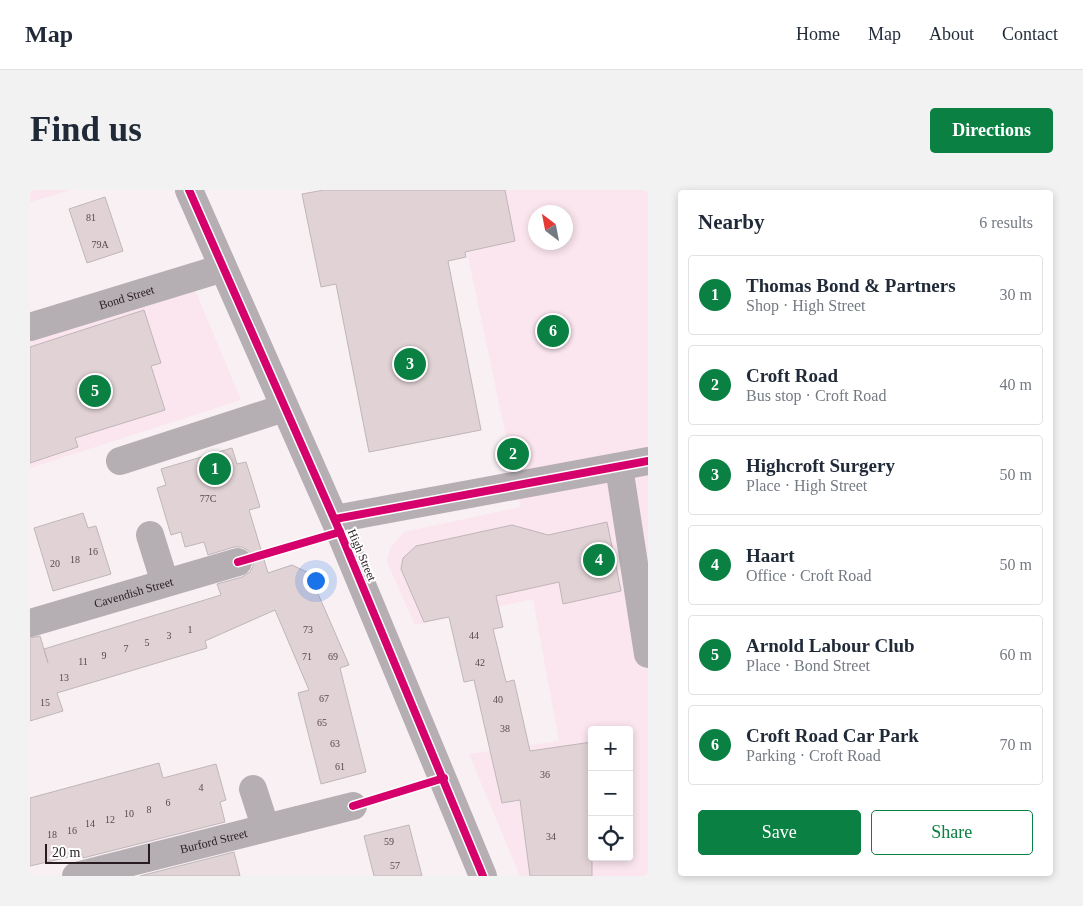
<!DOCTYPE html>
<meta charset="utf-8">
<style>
:root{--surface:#fff;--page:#f2f2f3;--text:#1f2937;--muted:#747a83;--line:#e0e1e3;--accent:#0b8043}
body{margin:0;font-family:"Times New Roman",serif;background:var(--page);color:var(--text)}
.controls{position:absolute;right:15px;bottom:15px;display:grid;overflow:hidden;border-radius:5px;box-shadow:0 2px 8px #0003}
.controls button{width:45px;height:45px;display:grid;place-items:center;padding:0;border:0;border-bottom:1px solid var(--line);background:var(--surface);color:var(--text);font:25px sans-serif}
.compass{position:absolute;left:498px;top:15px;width:45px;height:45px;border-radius:50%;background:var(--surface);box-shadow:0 2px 8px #0003;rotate:328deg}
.scale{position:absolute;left:15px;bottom:12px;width:105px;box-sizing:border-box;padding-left:5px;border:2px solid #281c21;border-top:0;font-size:14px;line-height:18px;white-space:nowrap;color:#281c21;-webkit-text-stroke:4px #fefefe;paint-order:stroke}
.you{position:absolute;left:285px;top:390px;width:18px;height:18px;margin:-12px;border:4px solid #fff;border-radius:50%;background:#1a73e8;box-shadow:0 0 0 8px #1a73e833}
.badge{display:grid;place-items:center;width:32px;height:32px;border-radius:50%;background:var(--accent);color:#fff;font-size:16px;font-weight:700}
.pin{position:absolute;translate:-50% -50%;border:2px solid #fff;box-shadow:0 1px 5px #0006}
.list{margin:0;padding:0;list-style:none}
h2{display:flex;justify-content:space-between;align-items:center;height:65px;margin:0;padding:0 20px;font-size:21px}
h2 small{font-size:16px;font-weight:400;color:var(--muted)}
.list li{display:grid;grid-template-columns:32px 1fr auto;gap:15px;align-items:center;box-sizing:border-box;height:80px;margin:0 10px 10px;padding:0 10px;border:1px solid var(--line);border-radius:5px}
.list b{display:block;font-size:19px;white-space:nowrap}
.list p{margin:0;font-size:16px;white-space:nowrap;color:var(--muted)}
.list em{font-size:16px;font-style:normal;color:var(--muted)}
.actions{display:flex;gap:10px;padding:15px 20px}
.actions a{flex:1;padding:11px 0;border:1px solid var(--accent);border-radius:5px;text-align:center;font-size:18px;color:var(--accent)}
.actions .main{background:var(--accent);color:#fff}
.icon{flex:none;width:28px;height:28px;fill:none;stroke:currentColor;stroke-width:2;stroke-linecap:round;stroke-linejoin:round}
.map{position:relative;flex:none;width:618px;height:686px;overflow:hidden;border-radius:5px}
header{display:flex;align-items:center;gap:30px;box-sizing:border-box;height:70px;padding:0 25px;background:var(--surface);border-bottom:1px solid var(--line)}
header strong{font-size:24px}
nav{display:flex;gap:28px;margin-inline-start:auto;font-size:18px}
.intro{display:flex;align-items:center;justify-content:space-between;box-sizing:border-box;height:120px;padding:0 30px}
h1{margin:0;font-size:35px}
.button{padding:12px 22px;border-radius:5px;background:var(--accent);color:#fff;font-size:18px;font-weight:700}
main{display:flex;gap:30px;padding:0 30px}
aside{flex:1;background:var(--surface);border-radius:5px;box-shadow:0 2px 8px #0003}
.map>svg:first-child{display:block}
.built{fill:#fbe5ee;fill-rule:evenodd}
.building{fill:#e1d2d5;stroke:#bfb6b8}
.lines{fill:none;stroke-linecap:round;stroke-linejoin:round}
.minor{stroke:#b5aeb2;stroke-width:28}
.cycleway-casing{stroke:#fefefe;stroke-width:11}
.cycleway{stroke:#d6006c;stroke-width:8}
.labels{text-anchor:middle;stroke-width:4;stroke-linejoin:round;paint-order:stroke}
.number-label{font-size:10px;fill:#564a4e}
.street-label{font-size:12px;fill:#281c21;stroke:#fefefe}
</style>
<header>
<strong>Map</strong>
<nav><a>Home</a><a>Map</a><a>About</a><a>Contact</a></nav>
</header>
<div class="intro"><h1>Find us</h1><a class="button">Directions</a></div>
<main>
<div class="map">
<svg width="618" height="686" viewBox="0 0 618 686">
<rect width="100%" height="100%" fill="#f8f0f3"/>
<g class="built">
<polygon points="0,0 41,0 0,12"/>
<path d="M424 0H618V686H490L439 564 529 551 503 409 385 435 357 372 360 358 374 342 491 317ZM506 22H536V52H506ZM562 540H599V667H562Z"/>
<polygon points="164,98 211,210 0,278 0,150"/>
</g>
<g class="building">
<polygon points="294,0 475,0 485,51 435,62 436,67 418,71 451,240 339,262 306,94 291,97 272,4"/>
<polygon points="75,7 93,61 57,73 39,19"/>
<polygon points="114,120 131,173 121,176 135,220 45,248 48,257 0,273 0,157"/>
<polygon points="202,258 207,274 216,272 223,294 230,317 219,320 238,383 262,375 279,383 319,475 310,478 336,582 291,594 268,503 279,500 245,420 175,451 177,458 27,503 33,521 0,531 0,448 10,446 18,473 14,459 191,405 187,394 212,387 220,382 223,376 223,368 219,361 212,357 204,357 178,365 174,352 155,357 151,342 141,345 127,298 136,295 131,279"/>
<polygon points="53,323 58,338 66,336 81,384 23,401 4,338"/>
<polygon points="577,332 591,401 533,414 529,392 466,406 473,437 463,439 476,492 484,490 500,561 562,552 562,686 500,686 490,610 472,613 444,490 434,492 419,427 394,432 371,379 373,368 386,356 482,335 518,345"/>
<polygon points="129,573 133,588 186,574 196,610 190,612 195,632 53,668 52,664 0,676 0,608"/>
<polygon points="379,635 392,686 344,686 334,646"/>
<polygon points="204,662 210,686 110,686"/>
</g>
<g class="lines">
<g class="minor">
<polyline points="159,0 310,342 453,686"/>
<path id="s1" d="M0 137 193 78"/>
<polyline points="90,271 254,218"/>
<polyline points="589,277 618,464"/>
<polyline points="305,329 618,271"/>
<polyline points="120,345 135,393"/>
<path id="s2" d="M0 433 208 372"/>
<polyline points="223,599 235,636"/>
<path id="s3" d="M46 686 323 616"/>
</g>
<defs>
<g id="cycleway">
<polyline points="159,0 310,342 453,686"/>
<polyline points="305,329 618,271"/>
<polyline points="208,372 310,342"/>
<polyline points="323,616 414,588"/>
</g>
</defs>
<use href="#cycleway" class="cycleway-casing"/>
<use href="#cycleway" class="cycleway"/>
</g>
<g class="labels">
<g class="number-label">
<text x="61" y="31">81</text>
<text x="70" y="58">79A</text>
<text x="178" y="312">77C</text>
<text x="63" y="365">16</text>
<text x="45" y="373">18</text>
<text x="25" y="377">20</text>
<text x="160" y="443">1</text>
<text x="278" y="443">73</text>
<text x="139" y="449">3</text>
<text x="444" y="449">44</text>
<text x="117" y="456">5</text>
<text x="96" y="462">7</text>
<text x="74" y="469">9</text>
<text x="277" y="470">71</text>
<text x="303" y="470">69</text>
<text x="53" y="475">11</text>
<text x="450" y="476">42</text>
<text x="34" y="491">13</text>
<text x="294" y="512">67</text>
<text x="468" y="513">40</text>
<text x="15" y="516">15</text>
<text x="292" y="536">65</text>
<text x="475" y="542">38</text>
<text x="305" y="557">63</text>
<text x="310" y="580">61</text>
<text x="515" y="588">36</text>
<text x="171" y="601">4</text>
<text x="138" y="616">6</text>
<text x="119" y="623">8</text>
<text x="99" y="627">10</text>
<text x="80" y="633">12</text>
<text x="60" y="637">14</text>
<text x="42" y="644">16</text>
<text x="22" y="648">18</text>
<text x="521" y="650">34</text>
<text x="359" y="655">59</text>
<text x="365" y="679">57</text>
</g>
<g class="street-label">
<text dy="4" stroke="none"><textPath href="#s1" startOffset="101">Bond Street</textPath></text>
<text transform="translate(332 365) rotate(67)" y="4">High Street</text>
<text dy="4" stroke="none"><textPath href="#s2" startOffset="108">Cavendish Street</textPath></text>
<text dy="4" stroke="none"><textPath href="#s3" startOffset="142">Burford Street</textPath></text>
</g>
</g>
</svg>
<div class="controls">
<button>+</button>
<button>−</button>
<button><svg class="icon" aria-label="locate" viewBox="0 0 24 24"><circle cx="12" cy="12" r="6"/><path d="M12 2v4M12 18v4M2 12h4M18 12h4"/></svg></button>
</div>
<svg class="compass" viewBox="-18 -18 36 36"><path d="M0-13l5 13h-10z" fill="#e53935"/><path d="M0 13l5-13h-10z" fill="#747a83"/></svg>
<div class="scale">20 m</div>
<div class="you"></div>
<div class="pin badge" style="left:185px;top:279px">1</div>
<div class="pin badge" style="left:483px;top:264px">2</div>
<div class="pin badge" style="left:380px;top:174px">3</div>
<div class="pin badge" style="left:569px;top:370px">4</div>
<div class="pin badge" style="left:65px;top:201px">5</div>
<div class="pin badge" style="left:523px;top:141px">6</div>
</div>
<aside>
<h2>Nearby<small>6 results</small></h2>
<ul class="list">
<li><span class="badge">1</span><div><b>Thomas Bond &amp; Partners</b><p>Shop · High Street</p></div><em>30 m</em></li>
<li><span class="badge">2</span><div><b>Croft Road</b><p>Bus stop · Croft Road</p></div><em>40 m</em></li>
<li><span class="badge">3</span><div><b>Highcroft Surgery</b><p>Place · High Street</p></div><em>50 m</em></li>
<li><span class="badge">4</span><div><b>Haart</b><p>Office · Croft Road</p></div><em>50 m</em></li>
<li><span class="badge">5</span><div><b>Arnold Labour Club</b><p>Place · Bond Street</p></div><em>60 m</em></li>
<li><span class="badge">6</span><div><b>Croft Road Car Park</b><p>Parking · Croft Road</p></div><em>70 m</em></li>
</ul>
<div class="actions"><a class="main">Save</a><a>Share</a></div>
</aside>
</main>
